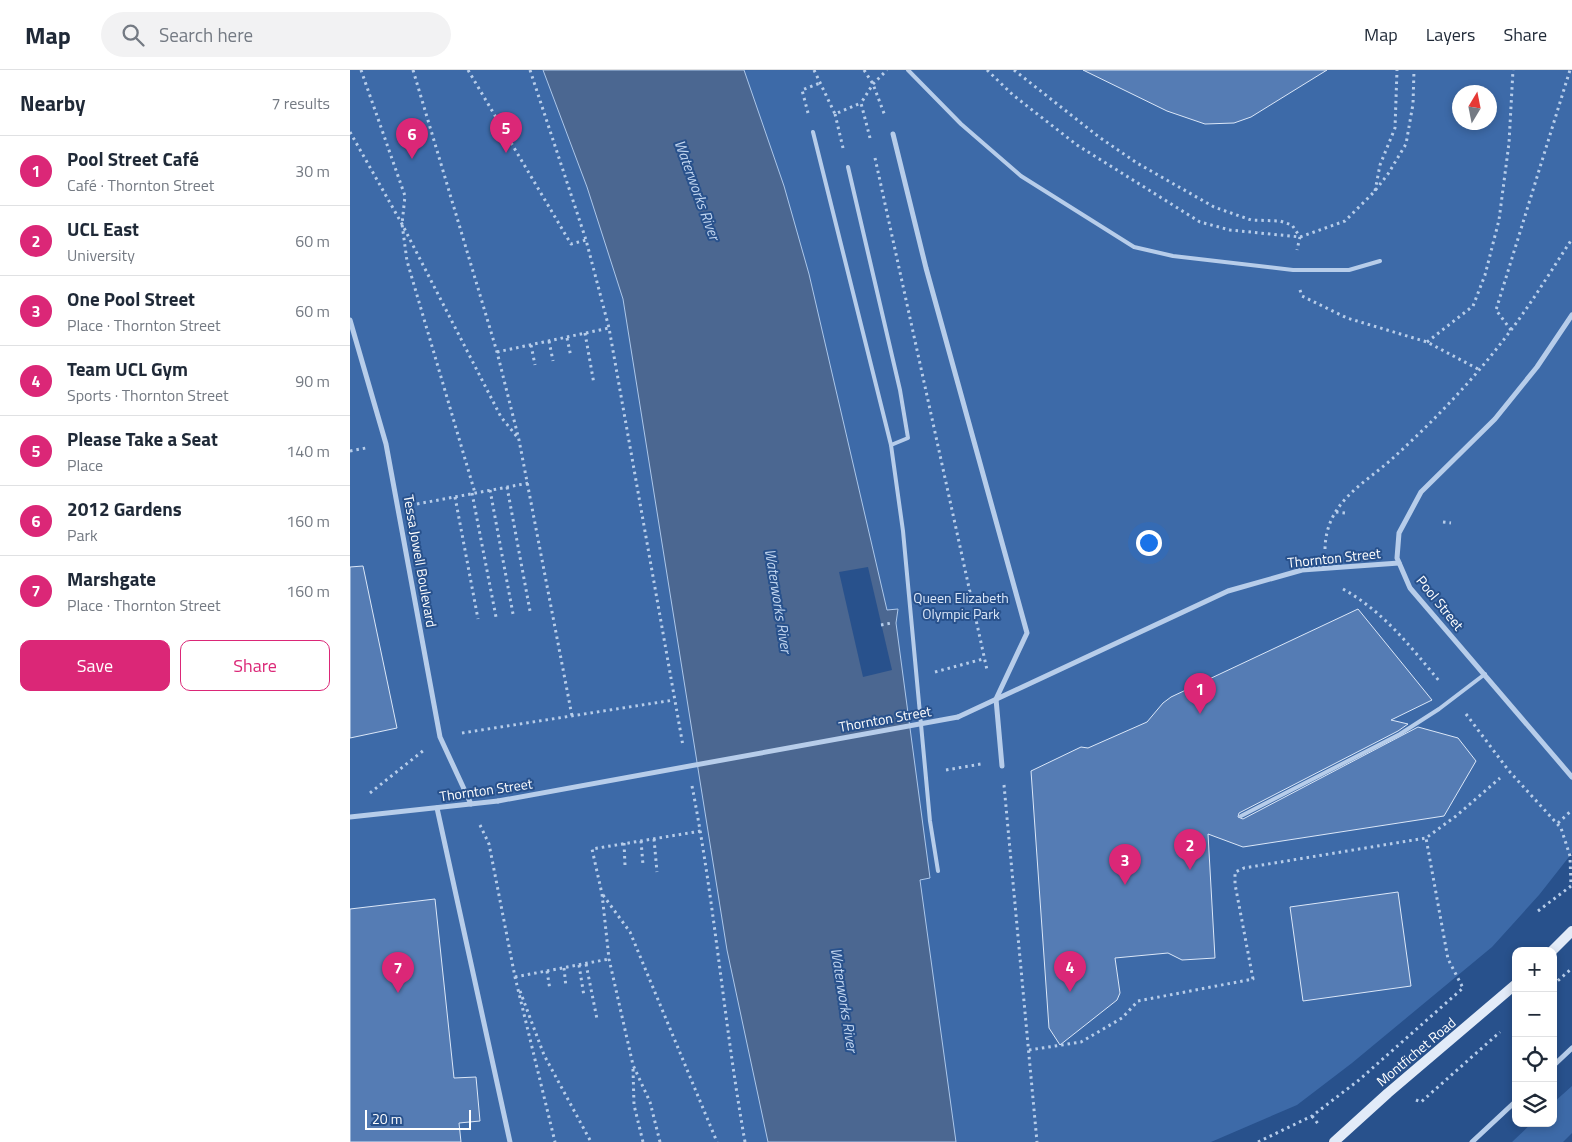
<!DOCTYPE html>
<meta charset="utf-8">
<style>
:root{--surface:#fff;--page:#f2f2f3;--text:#1f2937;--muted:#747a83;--line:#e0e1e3;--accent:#db2777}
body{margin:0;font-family:"Titillium Web",sans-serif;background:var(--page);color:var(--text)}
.controls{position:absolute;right:15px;bottom:15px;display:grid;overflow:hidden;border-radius:10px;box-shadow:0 2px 8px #0003}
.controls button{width:45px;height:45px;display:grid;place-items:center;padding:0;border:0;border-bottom:1px solid var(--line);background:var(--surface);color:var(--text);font:25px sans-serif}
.compass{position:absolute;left:1102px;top:15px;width:45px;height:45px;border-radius:50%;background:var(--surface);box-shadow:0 2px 8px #0003;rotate:10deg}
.scale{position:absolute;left:15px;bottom:12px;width:106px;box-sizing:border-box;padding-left:5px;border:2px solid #fff;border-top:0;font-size:14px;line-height:18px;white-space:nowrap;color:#fff;-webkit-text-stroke:4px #28518c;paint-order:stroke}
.you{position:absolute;left:798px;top:472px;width:18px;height:18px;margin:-12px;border:4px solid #fff;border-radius:50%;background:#1a73e8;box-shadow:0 0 0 8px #1a73e833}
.badge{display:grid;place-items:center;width:32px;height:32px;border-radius:50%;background:var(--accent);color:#fff;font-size:16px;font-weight:700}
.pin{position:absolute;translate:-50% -41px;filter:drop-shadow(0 1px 2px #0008)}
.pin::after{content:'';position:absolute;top:26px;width:18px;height:15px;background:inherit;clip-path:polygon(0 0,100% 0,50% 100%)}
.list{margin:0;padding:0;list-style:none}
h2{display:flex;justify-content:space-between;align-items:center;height:65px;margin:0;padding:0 20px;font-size:21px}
h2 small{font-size:16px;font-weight:400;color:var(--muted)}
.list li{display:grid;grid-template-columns:32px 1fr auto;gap:15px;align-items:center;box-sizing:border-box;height:70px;padding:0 20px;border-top:1px solid var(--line)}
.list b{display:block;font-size:19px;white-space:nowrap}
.list p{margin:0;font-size:16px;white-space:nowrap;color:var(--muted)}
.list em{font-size:16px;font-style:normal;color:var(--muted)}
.actions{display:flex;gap:10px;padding:15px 20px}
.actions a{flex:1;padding:11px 0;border:1px solid var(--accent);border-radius:10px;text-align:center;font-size:18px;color:var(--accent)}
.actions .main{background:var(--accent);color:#fff}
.icon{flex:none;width:28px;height:28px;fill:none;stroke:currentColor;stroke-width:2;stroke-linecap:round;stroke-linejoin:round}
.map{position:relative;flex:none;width:1222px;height:1072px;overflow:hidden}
header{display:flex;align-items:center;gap:30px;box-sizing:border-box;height:70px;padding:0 25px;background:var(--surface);border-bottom:1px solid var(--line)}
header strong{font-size:24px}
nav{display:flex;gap:28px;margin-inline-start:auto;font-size:18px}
.search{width:350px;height:45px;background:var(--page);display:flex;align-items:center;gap:12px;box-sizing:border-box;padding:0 18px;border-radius:28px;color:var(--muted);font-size:19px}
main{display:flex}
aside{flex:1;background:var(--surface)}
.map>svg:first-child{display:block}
.green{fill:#3d6aa8;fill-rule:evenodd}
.water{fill:#4b6791;stroke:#acc7ea}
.pier{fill:#28518c}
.building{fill:#557cb4;stroke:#dbe7f8}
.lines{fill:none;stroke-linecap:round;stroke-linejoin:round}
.path{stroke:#b7cdea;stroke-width:3;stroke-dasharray:2.5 4;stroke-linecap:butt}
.lane{stroke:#b7cdea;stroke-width:4}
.street{stroke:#b7cdea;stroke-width:5}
.secondary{stroke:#e2ebf8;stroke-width:10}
.street-bridge{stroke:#b7cdea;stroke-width:5}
.labels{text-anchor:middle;stroke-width:4;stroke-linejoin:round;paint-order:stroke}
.street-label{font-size:14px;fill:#fff;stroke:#28518c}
.park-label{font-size:14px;fill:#dbe7f8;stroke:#28518c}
.water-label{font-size:15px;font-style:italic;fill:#c3d7f1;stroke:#28518c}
</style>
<header>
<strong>Map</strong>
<div class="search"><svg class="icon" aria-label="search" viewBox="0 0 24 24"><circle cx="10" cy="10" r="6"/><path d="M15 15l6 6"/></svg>Search here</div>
<nav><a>Map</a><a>Layers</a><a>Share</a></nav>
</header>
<main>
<aside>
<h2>Nearby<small>7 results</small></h2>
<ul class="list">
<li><span class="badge">1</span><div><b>Pool Street Café</b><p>Café · Thornton Street</p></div><em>30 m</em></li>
<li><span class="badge">2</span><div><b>UCL East</b><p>University</p></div><em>60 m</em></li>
<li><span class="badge">3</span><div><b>One Pool Street</b><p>Place · Thornton Street</p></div><em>60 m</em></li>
<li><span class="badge">4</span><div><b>Team UCL Gym</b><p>Sports · Thornton Street</p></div><em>90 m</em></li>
<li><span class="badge">5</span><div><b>Please Take a Seat</b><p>Place</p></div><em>140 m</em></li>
<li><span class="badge">6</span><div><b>2012 Gardens</b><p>Park</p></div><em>160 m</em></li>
<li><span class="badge">7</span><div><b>Marshgate</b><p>Place · Thornton Street</p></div><em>160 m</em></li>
</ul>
<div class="actions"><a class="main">Save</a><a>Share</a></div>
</aside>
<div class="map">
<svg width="1222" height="1072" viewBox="0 0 1222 1072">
<rect width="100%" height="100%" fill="#28518c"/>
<g class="green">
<path d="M0 0H1222V783L1189 825 1142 877 1002 993 947 1035 861 1072H0ZM1110 22H1140V52H1110Z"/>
<polygon points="1222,1016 1222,1063 1213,1072 1162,1072 1182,1053 1203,1053 1203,1033"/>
</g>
<polygon class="water" points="193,0 394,0 434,116 459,204 537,540 548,539 546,553 580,808 570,810 606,1072 418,1072 377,880 273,229 237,117"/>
<polygon class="pier" points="518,497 542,600 513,607 489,502"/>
<g class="building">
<polygon points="733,0 977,0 901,47 884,53 855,54 817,41"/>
<polygon points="13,496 47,658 0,668 0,497"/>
<polygon points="1008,539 1082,630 1041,650 1058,654 1048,661 889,743 888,747 893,749 1068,657 1108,668 1126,691 1094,746 893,777 858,764 865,888 832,890 818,883 765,888 770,923 767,930 710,975 699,958 681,701 731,677 738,678 797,652 813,633 821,627"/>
<polygon points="1048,822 1061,916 953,931 940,837"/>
<polygon points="85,829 104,1008 126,1007 130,1051 109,1053 111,1072 0,1072 0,839"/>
</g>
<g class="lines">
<g class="path">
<polyline points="11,0 55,126 52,154 57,191 125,423"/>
<polyline points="63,0 147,282 169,370 222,646"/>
<polyline points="118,0 221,174 236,170"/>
<polyline points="180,0 236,170 259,258 333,676"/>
<polyline points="464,0 485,44 511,33"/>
<polyline points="514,0 523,14 535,46"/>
<polyline points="637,0 663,25 727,75 850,152 880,160 950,167 995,151 1024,122 1038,104 1056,74 1063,34 1064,0"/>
<polyline points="664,0 749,67 787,93 864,137 901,150 930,151 942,155 950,167 947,180"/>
<polyline points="458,43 452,20 470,13"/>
<polyline points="485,44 493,78"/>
<polyline points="0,62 52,154 151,347 168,368"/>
<polyline points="520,68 511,33 523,14 537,0"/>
<polyline points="525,88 637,600"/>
<polyline points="1025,121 1030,95 1045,58 1047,0"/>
<polyline points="950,220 952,226 997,248 1077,272 1128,299"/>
<polyline points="1161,260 1146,240 1220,0"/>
<polyline points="235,263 244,314"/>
<polyline points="217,268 221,287"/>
<polyline points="199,271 203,291"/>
<polyline points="1077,272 1123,236 1135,205 1149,150 1159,73 1163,0"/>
<polyline points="181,275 185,295"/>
<polyline points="147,282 259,258"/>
<polyline points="0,381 16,378"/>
<polyline points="157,417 180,541"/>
<polyline points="140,420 163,544"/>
<polyline points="122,423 146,547"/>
<polyline points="105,427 128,549"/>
<polyline points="67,434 179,413"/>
<polyline points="986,442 996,443"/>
<polyline points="1093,452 1101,453"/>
<path d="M975 479C976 432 1013 415 1043 388 1085 350 1127 306 1161 260 1183 231 1202 199 1222 169"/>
<path d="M993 519C1034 542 1060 576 1090 612"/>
<polyline points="531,555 542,553"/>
<polyline points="585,602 633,589"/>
<polyline points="1116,644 1159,701 1211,758 1220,786 1221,816"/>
<polyline points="112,663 324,630"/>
<polyline points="596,700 631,694"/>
<polyline points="654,715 687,1072"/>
<path d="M342 716C365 834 374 954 395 1072"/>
<polyline points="20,723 74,680"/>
<polyline points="1208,753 1222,740"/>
<polyline points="130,755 139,774 165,907 205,1072"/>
<polyline points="304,769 307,802"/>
<polyline points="291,771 293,795"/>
<polyline points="274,773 275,795"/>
<polyline points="253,825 280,862 367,1072"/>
<polyline points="1188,841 1221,816"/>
<polyline points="236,894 247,949"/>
<polyline points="229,895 234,926"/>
<polyline points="214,898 216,917"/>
<polyline points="197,901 200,920"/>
<polyline points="165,907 259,889"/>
<polyline points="1203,915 1220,900"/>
<polyline points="170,921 194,985 241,1072"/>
<polyline points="679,980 731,972 772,948 788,931 903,909 885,814 885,802 894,798 1076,768"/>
<polyline points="283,999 284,1035 293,1072"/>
<polyline points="1066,1030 1071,1032 1150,962"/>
<polyline points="962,1046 969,1055"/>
<polyline points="310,1072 300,1032 283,995 259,889 252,824 242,779 351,761"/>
<polyline points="908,1072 962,1046 1009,1010 1113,918 1098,889 1076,768 1106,746 1150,708"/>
</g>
<g class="lane">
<polyline points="558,0 611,54 671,106 784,177 823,186 943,200 999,200 1030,191"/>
<polyline points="463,62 541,375 553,461 580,751 588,801"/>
<polyline points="498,97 550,320 558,368 541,375"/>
<polyline points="891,746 1050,664 1089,639 1135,604"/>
</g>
<g class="street">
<polyline points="543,64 576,198 677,563 646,629 652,696"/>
<polyline points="1222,245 1187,297 1145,349 1071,422 1049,463 1047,488 1060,518 1222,707"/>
<polyline points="0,250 36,374 90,667 121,734"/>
<polyline points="608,647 878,521 952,500 1049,493"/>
<polyline points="87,738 160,1072"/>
<polyline points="0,747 148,731"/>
<polyline points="1203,996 1222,978"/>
<polyline points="1122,1072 1166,1031"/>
</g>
<g class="secondary">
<polyline points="1202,881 1222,861"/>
<polyline points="984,1072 1038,1023 1166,914"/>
</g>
<polyline class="street-bridge" points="148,731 608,647"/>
</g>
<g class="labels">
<g class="street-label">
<text transform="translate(984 488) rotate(-6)" y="5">Thornton Street</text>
<text transform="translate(70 491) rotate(80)" y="5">Tessa Jowell Boulevard</text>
<text transform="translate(1090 533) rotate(51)" y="5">Pool Street</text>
<text transform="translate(535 649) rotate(-10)" y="5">Thornton Street</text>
<text transform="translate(136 720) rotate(-8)" y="5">Thornton Street</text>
<text transform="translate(1066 982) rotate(-40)" y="5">Montfichet Road</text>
</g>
<g class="park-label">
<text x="611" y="533">Queen Elizabeth<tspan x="611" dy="16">Olympic Park</tspan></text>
</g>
<g class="water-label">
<text transform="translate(347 120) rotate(70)" y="5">Waterworks River</text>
<text transform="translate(428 531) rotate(81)" y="5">Waterworks River</text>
<text transform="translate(494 930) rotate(81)" y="5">Waterworks River</text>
</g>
</g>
</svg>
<div class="controls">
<button>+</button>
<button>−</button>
<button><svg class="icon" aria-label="locate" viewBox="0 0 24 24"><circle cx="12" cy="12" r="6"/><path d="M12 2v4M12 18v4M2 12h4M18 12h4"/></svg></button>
<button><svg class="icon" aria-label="layers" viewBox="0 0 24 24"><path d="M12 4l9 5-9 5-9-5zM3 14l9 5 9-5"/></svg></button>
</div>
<svg class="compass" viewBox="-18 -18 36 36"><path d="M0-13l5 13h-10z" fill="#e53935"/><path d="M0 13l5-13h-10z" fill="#747a83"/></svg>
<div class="scale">20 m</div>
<div class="you"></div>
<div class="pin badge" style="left:850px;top:644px">1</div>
<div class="pin badge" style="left:840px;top:800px">2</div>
<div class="pin badge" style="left:775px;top:815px">3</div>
<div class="pin badge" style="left:720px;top:922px">4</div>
<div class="pin badge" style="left:156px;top:83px">5</div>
<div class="pin badge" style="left:62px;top:89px">6</div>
<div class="pin badge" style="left:48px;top:923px">7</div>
</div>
</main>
